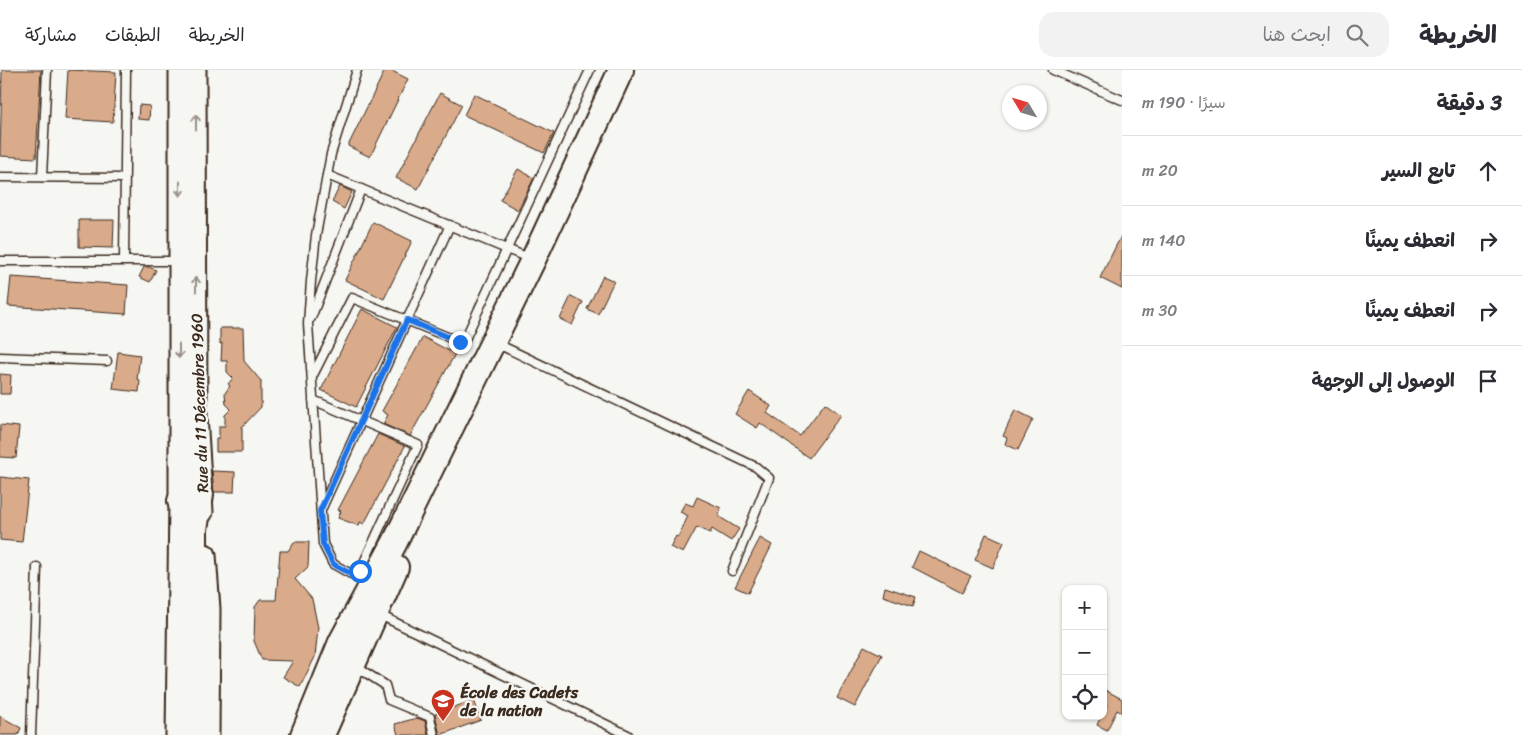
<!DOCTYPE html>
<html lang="ar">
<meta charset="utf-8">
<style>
:root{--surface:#fff;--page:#f2f2f3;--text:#2b2b33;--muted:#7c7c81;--line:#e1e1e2}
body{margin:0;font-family:Sriracha,"Playpen Sans Arabic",sans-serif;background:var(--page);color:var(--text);direction:rtl}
.controls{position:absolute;right:15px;bottom:15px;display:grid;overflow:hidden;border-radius:10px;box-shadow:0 1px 4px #0004}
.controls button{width:45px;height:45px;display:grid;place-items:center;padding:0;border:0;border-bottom:1px solid var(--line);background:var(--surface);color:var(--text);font:25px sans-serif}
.compass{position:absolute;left:1002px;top:15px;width:45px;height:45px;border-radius:50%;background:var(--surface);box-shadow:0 1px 4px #0004;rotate:308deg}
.stop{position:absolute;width:15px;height:15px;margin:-11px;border:4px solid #1a73e8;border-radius:50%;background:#fff}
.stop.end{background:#1a73e8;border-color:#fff;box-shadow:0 1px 5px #0008}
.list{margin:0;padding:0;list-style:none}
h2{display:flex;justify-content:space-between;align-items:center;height:65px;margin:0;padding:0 20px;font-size:21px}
h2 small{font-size:16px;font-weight:400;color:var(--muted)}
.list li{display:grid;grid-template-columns:32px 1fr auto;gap:15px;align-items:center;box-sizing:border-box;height:70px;padding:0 20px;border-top:1px solid var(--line)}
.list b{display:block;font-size:19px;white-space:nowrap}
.list em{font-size:16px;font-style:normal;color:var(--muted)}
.icon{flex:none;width:28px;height:28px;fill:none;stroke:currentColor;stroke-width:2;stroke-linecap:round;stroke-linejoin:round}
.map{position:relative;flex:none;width:1122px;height:665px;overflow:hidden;direction:ltr}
header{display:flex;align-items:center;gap:30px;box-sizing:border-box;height:70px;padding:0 25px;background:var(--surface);border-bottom:1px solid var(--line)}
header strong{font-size:24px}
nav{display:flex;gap:28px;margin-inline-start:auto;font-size:18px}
.search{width:350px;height:45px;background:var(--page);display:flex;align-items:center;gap:12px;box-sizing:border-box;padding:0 18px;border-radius:15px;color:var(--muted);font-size:19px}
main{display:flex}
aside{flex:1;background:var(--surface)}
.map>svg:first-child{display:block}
.building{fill:#d9ab8a;stroke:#3b2a1e}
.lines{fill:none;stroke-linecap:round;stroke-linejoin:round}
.lane-casing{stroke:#3b2a1e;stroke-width:11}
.secondary-casing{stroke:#3b2a1e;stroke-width:25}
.primary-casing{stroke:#3b2a1e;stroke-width:28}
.lane{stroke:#f6f6f2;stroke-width:8}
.secondary{stroke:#f6f6f2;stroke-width:21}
.primary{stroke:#f6f6f2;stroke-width:24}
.oneway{stroke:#989088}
.route{stroke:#1a73e8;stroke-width:6}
.labels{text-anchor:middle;stroke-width:4.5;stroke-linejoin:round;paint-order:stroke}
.street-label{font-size:16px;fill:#3b2a1e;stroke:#f6f6f2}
.poi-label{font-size:16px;font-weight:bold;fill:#3b2a1e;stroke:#f6f6f2;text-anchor:start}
</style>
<header>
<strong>الخريطة</strong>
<div class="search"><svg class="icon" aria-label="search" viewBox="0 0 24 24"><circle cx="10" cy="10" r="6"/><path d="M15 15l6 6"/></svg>ابحث هنا</div>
<nav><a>الخريطة</a><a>الطبقات</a><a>مشاركة</a></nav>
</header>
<main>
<aside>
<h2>3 دقيقة<small>سيرًا · 190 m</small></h2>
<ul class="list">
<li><svg class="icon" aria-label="ahead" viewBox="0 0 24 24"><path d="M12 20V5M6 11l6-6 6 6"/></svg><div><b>تابع السير</b></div><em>20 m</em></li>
<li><svg class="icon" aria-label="right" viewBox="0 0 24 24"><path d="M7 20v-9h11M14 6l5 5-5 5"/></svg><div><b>انعطف يمينًا</b></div><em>140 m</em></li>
<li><svg class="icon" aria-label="right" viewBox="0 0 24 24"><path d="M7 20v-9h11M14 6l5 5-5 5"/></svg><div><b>انعطف يمينًا</b></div><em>30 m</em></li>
<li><svg class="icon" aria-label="arrive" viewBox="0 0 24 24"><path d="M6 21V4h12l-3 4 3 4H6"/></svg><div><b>الوصول إلى الوجهة</b></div></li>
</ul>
</aside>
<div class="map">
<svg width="1122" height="665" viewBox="0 0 1122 665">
<rect width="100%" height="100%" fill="#f6f6f2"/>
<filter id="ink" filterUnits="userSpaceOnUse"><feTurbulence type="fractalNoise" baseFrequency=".02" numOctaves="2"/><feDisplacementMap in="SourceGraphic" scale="10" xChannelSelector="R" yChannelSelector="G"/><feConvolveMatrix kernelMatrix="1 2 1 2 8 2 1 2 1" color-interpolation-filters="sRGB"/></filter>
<g filter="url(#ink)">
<g class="building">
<polygon points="2,0 41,0 36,88 0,86"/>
<polygon points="68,0 116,2 113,52 65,49"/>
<polygon points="385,0 390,0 408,9 370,87 348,76"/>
<polygon points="440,23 462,35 418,119 396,108"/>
<polygon points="474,24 554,63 544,83 464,45"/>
<polygon points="139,35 150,36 149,50 138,49"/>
<polygon points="518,99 534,108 518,140 500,130"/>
<polygon points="340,116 352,122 344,139 332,132"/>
<polygon points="79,150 114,150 113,178 79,177"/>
<polygon points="373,152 412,171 384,229 345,210"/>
<polygon points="1122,164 1122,219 1100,208"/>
<polygon points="144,197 149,197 156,200 150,212 139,207"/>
<polygon points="603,206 614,211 598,244 587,239"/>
<polygon points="11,207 128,215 126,244 8,236"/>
<polygon points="571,226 583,232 572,255 560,249"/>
<polygon points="362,239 397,257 356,337 321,320"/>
<polygon points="220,258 243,258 244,291 261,311 261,337 242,357 242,382 216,382 216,368 219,368 219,356 225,356 225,345 231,339 226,334 225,323 230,316 228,314 233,308 227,302 227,291 221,291 222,273 220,274"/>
<polygon points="423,267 455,284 410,366 383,354 388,345 382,341"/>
<polygon points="118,282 140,285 137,309 140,310 139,322 113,319"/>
<polygon points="0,304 11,305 10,324 0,324"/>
<polygon points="749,321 771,336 767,343 800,366 825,333 841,345 809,388 760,353 757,358 735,344"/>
<polygon points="1015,340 1033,349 1018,380 1005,374 1007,368 1003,366"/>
<polygon points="0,355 19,357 16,388 0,387"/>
<polygon points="378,364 405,376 364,454 360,452 359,456 338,448 341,441 338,440"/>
<polygon points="212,401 235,402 234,422 214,422"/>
<polygon points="0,407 29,410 22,472 0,470"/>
<polygon points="697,427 721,438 718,446 739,459 731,471 712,459 710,463 697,457 683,483 670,477 676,466 678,467 688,446 680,442 685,433 693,436"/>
<polygon points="986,464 1004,472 993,498 975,490"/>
<polygon points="760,468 772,475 748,523 735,517"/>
<polygon points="294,472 309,472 308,497 295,509 312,529 318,558 315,587 300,617 283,607 293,591 262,590 254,571 255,537 260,530 276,530 280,481 288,481"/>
<polygon points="919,481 971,506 962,523 912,497"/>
<polygon points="885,517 916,527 913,536 883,526"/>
<polygon points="864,576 882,585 855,637 837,628"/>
<polygon points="1103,619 1122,629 1122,643 1117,640 1107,660 1097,655 1101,646 1103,646 1107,634 1103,632"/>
<polygon points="474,630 481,650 440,665 435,644"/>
<polygon points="0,646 21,658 18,665 0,665"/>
<polygon points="417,648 425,651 428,665 398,665 395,654"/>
</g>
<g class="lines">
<defs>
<g id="lane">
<polyline points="1053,0 1122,30"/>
<polyline points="327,105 531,189"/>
<polyline points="0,107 124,108"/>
<polyline points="42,107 47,0"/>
<polyline points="124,190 126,0"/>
<polyline points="0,191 179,191"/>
<polyline points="311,248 361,119"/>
<polyline points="502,276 756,397 769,408 732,501"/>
<polyline points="0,287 107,291"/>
<polyline points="312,307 352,228 460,272 465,269 590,0"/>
<polyline points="313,330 418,375 360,501 351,504 333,494 323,474 308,254 311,211 316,165 331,84 357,0"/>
<polyline points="321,440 450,155"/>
<polyline points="386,548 628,665"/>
<polyline points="363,601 385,615 389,630 430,647 434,665"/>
<polyline points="31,665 37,497"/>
</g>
<g id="secondary">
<polyline points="195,0 196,345 202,442"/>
<polyline points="205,485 209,539 208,665"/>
<polyline points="177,665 180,431 180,0"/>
</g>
<g id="primary">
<polyline points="180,431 185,445 189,468"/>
<polyline points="195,665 195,459 201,425"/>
<polyline points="303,665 341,572 395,472 533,190 621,0"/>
<polyline points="322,665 396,497"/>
</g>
</defs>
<use href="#lane" class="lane-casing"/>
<use href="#secondary" class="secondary-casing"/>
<use href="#primary" class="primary-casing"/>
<use href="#lane" class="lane"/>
<use href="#secondary" class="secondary"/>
<use href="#primary" class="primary"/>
</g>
<defs><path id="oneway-shaft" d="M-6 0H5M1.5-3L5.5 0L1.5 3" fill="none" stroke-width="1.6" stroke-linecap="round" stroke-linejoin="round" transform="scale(1.25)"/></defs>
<g class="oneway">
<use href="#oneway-shaft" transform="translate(196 52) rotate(-90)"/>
<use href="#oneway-shaft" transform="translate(180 119) rotate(90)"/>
<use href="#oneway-shaft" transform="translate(196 214) rotate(-90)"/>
<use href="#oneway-shaft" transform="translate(179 281) rotate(90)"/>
</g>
</g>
<g class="lines" filter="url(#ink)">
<polyline class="route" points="360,501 351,504 333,494 323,474 320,441 407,250 460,272"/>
</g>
<defs>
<symbol id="school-pin" viewBox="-11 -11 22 30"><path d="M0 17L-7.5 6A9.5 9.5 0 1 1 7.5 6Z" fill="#c8321e" stroke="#f6f6f2"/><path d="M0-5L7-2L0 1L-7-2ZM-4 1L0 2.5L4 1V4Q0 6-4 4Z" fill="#fff"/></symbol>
</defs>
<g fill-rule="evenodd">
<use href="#school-pin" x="429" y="617" width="28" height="38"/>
</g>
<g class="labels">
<g class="street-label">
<text transform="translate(199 333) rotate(-92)" y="6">Rue du 11 Décembre 1960</text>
</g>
<g class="poi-label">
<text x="460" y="628">École des Cadets<tspan x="460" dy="18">de la nation</tspan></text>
</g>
</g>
</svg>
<div class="controls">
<button>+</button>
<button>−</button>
<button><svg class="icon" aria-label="locate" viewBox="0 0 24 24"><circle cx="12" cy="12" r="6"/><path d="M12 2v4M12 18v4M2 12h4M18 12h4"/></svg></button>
</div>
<svg class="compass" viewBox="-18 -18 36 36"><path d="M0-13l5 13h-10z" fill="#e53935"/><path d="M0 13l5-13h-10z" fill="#7c7c81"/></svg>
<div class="stop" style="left:360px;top:501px"></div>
<div class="stop end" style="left:460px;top:272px"></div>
</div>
</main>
